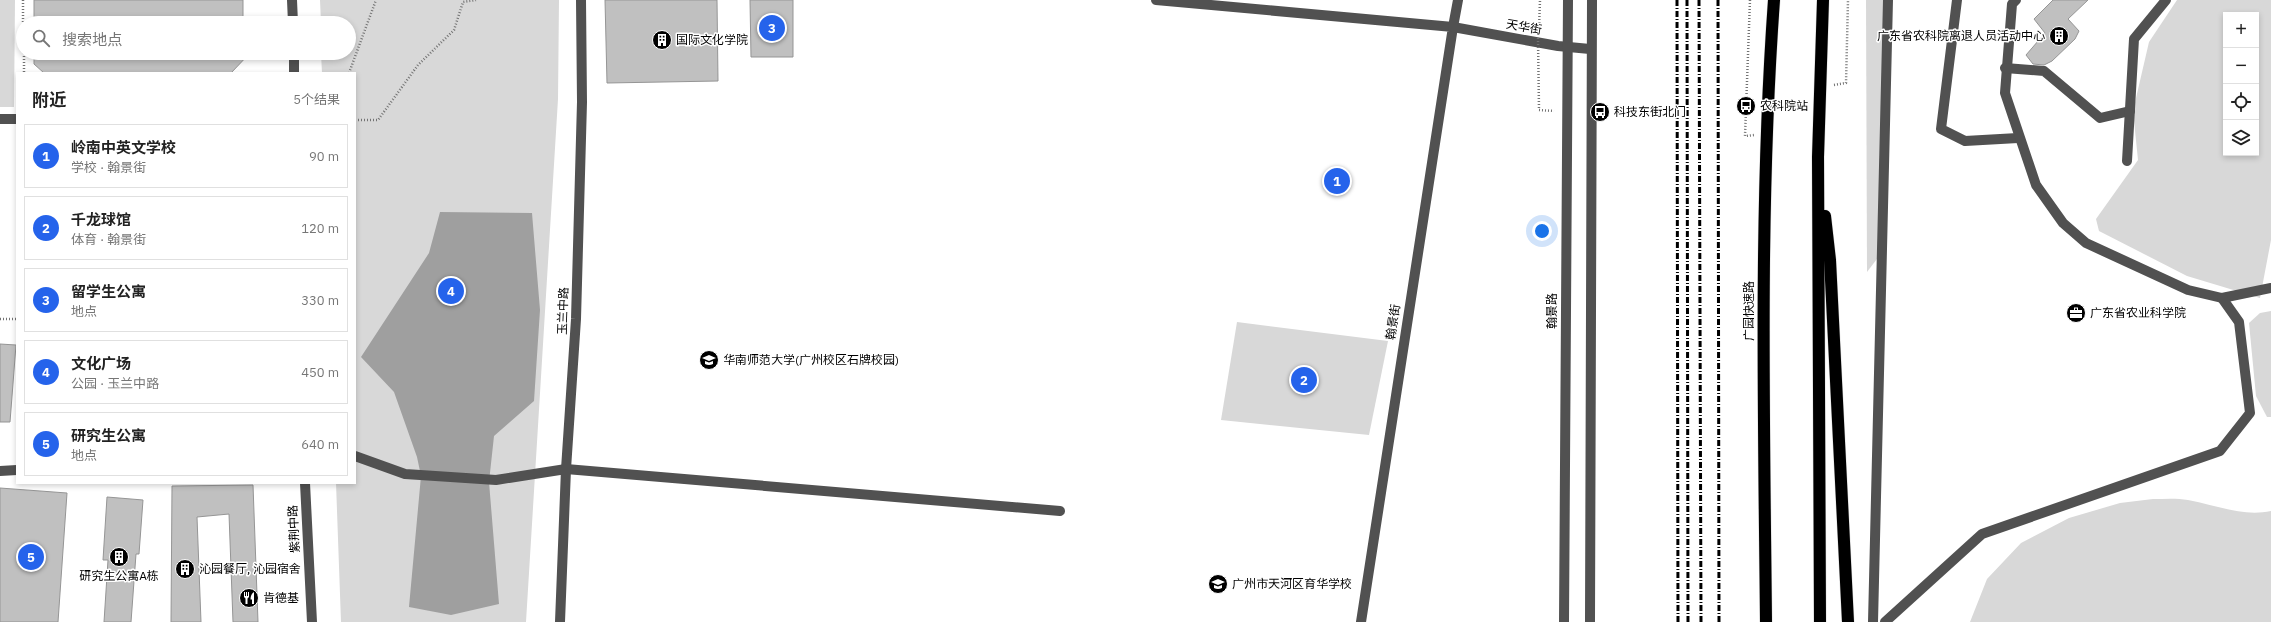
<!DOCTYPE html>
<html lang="zh">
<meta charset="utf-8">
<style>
:root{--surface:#fff;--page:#f2f2f2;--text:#222;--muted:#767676;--line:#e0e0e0;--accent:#2563eb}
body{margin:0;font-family:"IBM Plex Sans","Noto Sans SC",sans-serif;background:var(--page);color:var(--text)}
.controls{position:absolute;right:12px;top:12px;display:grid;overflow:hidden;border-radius:0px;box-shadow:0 2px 6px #0003}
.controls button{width:36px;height:36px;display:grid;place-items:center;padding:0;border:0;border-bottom:1px solid var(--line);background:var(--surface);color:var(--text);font:20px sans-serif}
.you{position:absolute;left:1542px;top:231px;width:14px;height:14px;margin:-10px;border:3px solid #fff;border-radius:50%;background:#1a73e8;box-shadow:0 0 0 6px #1a73e833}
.badge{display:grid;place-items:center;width:26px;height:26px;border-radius:50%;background:var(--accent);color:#fff;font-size:13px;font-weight:700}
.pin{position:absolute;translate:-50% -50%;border:2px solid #fff;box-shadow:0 1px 4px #0006}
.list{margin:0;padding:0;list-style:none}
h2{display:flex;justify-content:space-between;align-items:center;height:52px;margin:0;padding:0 16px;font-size:17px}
h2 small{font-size:13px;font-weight:400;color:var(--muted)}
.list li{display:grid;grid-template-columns:26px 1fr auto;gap:12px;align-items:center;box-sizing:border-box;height:64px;margin:0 8px 8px;padding:0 8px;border:1px solid var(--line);border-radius:0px}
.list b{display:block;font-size:15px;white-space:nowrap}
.list p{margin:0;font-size:13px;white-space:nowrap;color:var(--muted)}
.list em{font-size:13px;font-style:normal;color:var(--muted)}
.icon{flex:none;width:22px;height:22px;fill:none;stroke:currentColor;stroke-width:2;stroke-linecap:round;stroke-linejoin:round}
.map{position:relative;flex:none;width:2271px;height:622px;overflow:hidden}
.search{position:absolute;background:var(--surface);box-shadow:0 2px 6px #0003;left:16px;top:16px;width:340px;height:44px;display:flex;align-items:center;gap:10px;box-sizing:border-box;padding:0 14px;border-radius:22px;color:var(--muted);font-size:15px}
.panel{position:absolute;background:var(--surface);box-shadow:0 2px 6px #0003;left:16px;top:72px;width:340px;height:412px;border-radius:0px}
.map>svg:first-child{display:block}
.green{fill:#d8d8d8;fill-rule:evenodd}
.water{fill:#9f9f9f}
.building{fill:#c0c0c0;stroke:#959595}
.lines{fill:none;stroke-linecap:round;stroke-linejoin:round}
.highway-casing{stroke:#dbdbdb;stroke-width:13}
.path{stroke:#737373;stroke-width:2.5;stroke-dasharray:1 2;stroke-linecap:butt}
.minor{stroke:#515151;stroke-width:10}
.highway{stroke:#000;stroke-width:12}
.rail{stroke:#000;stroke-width:3;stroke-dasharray:6 2 1 2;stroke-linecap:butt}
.path-bridge{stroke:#737373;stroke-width:2.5;stroke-dasharray:1 2;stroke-linecap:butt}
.labels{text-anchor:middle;stroke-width:3;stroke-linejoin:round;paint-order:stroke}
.street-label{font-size:12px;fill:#000;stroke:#fff}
.poi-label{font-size:12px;fill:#000;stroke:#fff;text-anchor:start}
</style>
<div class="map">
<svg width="2271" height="622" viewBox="0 0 2271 622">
<rect width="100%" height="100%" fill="#fff"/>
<g class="green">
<polygon points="0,0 15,0 14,107 0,107"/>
<polygon points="320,0 559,0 558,99 526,622 341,622 336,483 355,483 355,73 322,73 321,53 349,53 349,23 321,23"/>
<polygon points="1866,0 1890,0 1883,251 1867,272"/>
<path d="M2177 0H2271V240L2260 298 2187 276 2099 231 2096 219 2138 160 2133 111 2149 42ZM2226 15H2256V153H2226Z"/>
<polygon points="2271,311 2271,417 2267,417 2256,396 2249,323 2260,313"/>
<polygon points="1237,322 1388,341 1369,435 1221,420"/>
<path d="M2153 499C2164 499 2177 498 2188 500 2216 505 2242 517 2271 511V622H1970L1987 579 2021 543 2069 518 2120 503Z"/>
</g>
<polygon class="water" points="440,212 532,213 540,310 534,401 494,436 489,482 499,604 451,615 409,607 421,476 417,457 394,392 361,357 429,253"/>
<g class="building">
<rect x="34" y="0" width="209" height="23"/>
<polygon points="605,0 717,0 718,81 607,83"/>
<polygon points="750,0 793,0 793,57 751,57"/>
<polygon points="2053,0 2088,0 2068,19 2079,31 2075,39 2052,61 2044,65 2033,64 2026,55 2045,33 2034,19"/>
<polygon points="34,53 250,53 231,73 44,73 34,64"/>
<polygon points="0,344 16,345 10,422 0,422"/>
<polygon points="253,485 258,622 233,622 229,514 197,517 201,622 171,622 172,486"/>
<polygon points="0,488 67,493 58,622 0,622"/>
<polygon points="107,497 143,500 139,554 136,554 131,622 104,622 108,560 103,560"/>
</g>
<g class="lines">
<defs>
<g id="highway">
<polyline points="1825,216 1830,260 1848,622"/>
<path d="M1766 622C1764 415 1759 207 1774 0"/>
<polyline points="1820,622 1818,157 1823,0"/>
</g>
</defs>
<use href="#highway" class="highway-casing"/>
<g class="path">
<polyline points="23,0 23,23"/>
<polyline points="1750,0 1745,136 1755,135"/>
<polyline points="1539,29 1540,0"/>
<polyline points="24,53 24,73"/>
<polyline points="349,73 376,0"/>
<polyline points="1834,85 1846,83 1848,0"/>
<polyline points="1539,110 1554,111"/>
<polyline points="355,120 378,120 418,65 454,30 463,2 476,0"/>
<polyline points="0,319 17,319"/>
</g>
<g class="minor">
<polyline points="292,0 293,23"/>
<polyline points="1156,0 1453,27 1361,622"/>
<polyline points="1458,0 1453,27 1558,46 1590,49"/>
<polyline points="1957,0 1941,129 1965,141 2018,138"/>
<polyline points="2016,0 2012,4 2005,93 2036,185 2063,223 2086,243 2188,290 2222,298 2271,288"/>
<polyline points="294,53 294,73"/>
<polyline points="2005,68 2044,71 2100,118 2130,111"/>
<polyline points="0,119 17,119"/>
<polyline points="2127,161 2134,39 2166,0"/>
<polyline points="355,456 405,474 496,480 566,469 1060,511"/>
<polyline points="0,471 17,470"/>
<polyline points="305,483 312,622"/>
<polyline points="560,622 566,469 576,319 582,102 581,0"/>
<polyline points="1564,622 1568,0"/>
<polyline points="1590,622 1592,0"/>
<polyline points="1873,622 1888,0"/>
<polyline points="1885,622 1982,534 2220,451 2250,413 2239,322 2222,298"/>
</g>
<use href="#highway" class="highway"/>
<g class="rail">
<polyline points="1677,0 1678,622"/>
<polyline points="1687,0 1688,622"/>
<polyline points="1699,0 1701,622"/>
<polyline points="1718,0 1719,622"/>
</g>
<polyline class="path-bridge" points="1538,38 1539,110"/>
</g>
<defs>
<symbol id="building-disc" viewBox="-11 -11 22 22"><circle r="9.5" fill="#000" stroke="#fff"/><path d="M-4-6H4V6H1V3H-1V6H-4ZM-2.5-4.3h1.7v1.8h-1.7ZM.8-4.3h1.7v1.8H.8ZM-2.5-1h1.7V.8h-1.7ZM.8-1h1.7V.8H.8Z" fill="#fff"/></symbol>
<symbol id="bus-disc" viewBox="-11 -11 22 22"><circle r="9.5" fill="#000" stroke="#fff"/><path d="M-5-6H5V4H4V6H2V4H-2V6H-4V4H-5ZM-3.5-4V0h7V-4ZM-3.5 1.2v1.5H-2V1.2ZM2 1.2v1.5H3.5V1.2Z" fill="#fff"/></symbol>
<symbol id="office-disc" viewBox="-11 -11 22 22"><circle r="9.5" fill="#000" stroke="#fff"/><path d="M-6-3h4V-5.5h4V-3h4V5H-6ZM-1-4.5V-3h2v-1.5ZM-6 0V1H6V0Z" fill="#fff"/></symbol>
<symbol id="university-disc" viewBox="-11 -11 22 22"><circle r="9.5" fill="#000" stroke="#fff"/><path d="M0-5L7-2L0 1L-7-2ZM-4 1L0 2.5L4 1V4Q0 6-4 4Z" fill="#fff"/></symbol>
<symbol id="school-disc" viewBox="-11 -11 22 22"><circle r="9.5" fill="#000" stroke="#fff"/><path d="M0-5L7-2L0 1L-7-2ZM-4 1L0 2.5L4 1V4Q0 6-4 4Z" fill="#fff"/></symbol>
<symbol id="restaurant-disc" viewBox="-11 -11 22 22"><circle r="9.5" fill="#000" stroke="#fff"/><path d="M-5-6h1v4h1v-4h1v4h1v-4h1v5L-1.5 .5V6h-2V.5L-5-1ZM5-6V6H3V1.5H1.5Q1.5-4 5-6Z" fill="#fff"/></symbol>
</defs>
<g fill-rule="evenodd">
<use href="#building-disc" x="2048" y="25" width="22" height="22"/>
<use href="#building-disc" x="651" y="29" width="22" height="22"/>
<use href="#bus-disc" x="1735" y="95" width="22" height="22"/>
<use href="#bus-disc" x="1589" y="101" width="22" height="22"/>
<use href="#office-disc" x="2065" y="302" width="22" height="22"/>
<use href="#university-disc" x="698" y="349" width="22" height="22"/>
<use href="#building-disc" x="108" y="546" width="22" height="22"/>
<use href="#building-disc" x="174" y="558" width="22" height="22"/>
<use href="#school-disc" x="1207" y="573" width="22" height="22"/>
<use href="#restaurant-disc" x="238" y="587" width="22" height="22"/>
</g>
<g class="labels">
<g class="street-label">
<text transform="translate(1524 27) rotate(10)" y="4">天华街</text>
<text transform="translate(563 311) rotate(-88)" y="4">玉兰中路</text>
<text transform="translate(1552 311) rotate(-90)" y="4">翰景路</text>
<text transform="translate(1749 311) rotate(-90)" y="4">广园快速路</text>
<text transform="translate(1393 322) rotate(-81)" y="4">翰景街</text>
<text transform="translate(294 529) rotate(-93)" y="4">紫荆中路</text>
</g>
<g class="poi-label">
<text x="2045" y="40" text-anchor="end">广东省农科院离退人员活动中心</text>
<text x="676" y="44">国际文化学院</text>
<text x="1760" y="110">农科院站</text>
<text x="1614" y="116">科技东街北门</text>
<text x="2090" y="317">广东省农业科学院</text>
<text x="723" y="364">华南师范大学(广州校区石牌校园)</text>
<text x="199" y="573">沁园餐厅, 沁园宿舍</text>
<text x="119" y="580" text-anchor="middle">研究生公寓A栋</text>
<text x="1232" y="588">广州市天河区育华学校</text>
<text x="263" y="602">肯德基</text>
</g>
</g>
</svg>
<div class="controls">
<button>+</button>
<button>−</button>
<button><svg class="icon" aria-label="locate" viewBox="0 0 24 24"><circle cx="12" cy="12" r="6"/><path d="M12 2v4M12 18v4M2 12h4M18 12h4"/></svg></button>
<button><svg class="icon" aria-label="layers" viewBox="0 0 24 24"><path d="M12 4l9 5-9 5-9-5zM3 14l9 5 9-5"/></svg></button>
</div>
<div class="you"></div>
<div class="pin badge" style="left:1337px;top:181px">1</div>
<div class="pin badge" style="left:1304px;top:380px">2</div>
<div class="pin badge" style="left:772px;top:28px">3</div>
<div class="pin badge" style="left:451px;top:291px">4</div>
<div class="pin badge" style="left:31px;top:557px">5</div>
<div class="search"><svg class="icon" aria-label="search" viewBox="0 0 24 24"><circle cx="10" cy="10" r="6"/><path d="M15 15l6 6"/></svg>搜索地点</div>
<section class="panel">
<h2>附近<small>5个结果</small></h2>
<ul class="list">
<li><span class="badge">1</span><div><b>岭南中英文学校</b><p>学校 · 翰景街</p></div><em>90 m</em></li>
<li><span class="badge">2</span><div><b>千龙球馆</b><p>体育 · 翰景街</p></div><em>120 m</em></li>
<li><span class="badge">3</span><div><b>留学生公寓</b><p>地点</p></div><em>330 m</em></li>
<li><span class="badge">4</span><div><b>文化广场</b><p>公园 · 玉兰中路</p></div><em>450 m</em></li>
<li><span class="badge">5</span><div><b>研究生公寓</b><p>地点</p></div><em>640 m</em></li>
</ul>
</section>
</div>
